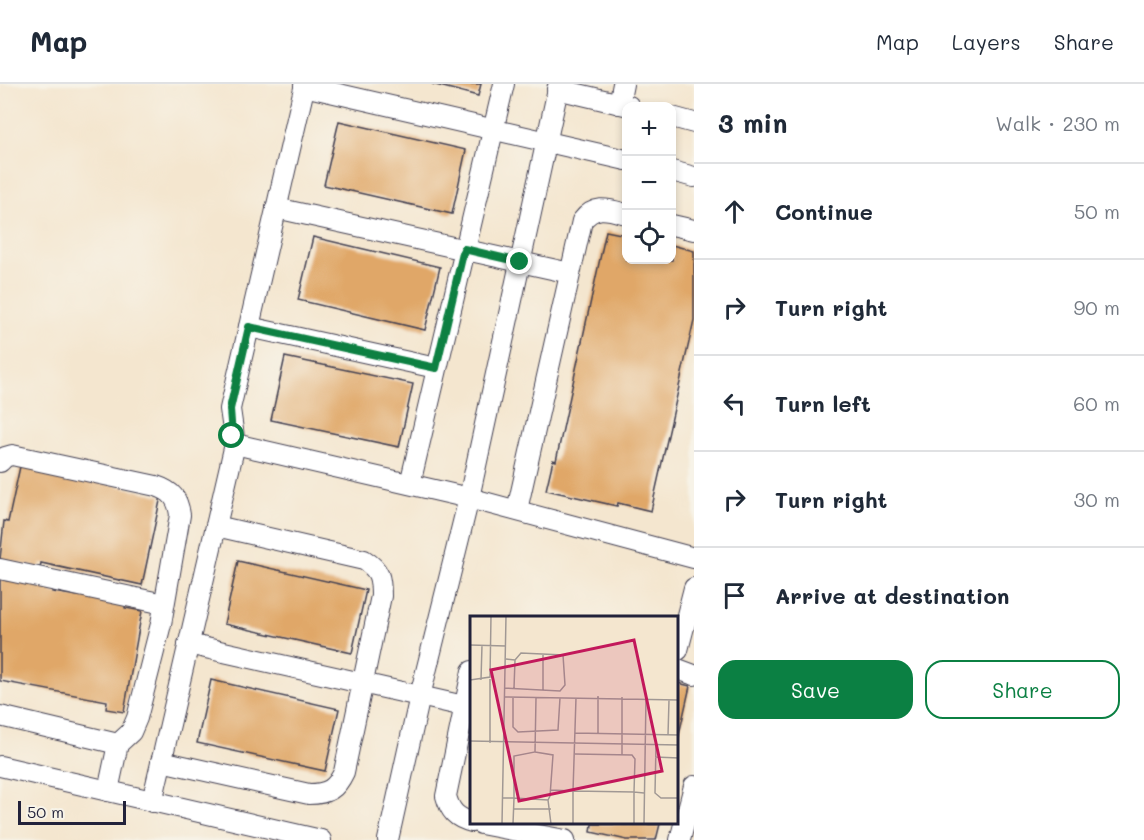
<!DOCTYPE html>
<meta charset="utf-8">
<style>
:root{--surface:#fff;--page:#f2f2f3;--text:#1f2937;--muted:#747a83;--line:#e0e1e3;--accent:#0b8043}
body{margin:0;font-family:Mali,sans-serif;background:var(--page);color:var(--text)}
.controls{position:absolute;right:18px;top:18px;display:grid;overflow:hidden;border-radius:12px;box-shadow:0 3px 9px #0003}
.controls button{width:54px;height:54px;display:grid;place-items:center;padding:0;border:0;border-bottom:2px solid var(--line);background:var(--surface);color:var(--text);font:30px sans-serif}
.scale{position:absolute;left:18px;bottom:15px;width:108px;box-sizing:border-box;padding-left:6px;border:3px solid #22223b;border-top:0;font-size:16px;line-height:21px;white-space:nowrap;color:#22223b;-webkit-text-stroke:4px #f7f3e8;paint-order:stroke}
.stop{position:absolute;width:18px;height:18px;margin:-14px;border:4px solid #0b8043;border-radius:50%;background:#fff}
.stop.end{background:#0b8043;border-color:#fff;box-shadow:0 2px 6px #0008}
.list{margin:0;padding:0;list-style:none}
h2{display:flex;justify-content:space-between;align-items:center;height:78px;margin:0;padding:0 24px;font-size:26px}
h2 small{font-size:20px;font-weight:400;color:var(--muted)}
.list li{display:grid;grid-template-columns:39px 1fr auto;gap:18px;align-items:center;box-sizing:border-box;height:96px;padding:0 24px;border-top:2px solid var(--line)}
.list b{display:block;font-size:22px;white-space:nowrap}
.list em{font-size:20px;font-style:normal;color:var(--muted)}
.actions{display:flex;gap:12px;padding:18px 24px}
.actions a{flex:1;padding:14px 0;border:2px solid var(--accent);border-radius:18px;text-align:center;font-size:21px;color:var(--accent)}
.actions .main{background:var(--accent);color:#fff}
.icon{flex:none;width:33px;height:33px;fill:none;stroke:currentColor;stroke-width:2;stroke-linecap:round;stroke-linejoin:round}
.map{position:relative;flex:none;width:694px;height:756px;overflow:hidden}
header{display:flex;align-items:center;gap:36px;box-sizing:border-box;height:84px;padding:0 30px;background:var(--surface);border-bottom:2px solid var(--line)}
header strong{font-size:28px}
nav{display:flex;gap:33px;margin-inline-start:auto;font-size:21px}
main{display:flex}
aside{flex:1;background:var(--surface)}
.map>svg:first-child{display:block}
.building{fill:#e0a768}
.lines{fill:none;stroke-linecap:round;stroke-linejoin:round}
.minor-casing{stroke:#423f51;stroke-width:22}
.minor{stroke:#fff;stroke-width:20}
.route{stroke:#0b8043;stroke-width:8}
.inset-road{fill:none;stroke:#a09894;stroke-width:1.5}
.view{fill:#c2185b;fill-opacity:0.15;stroke:#c2185b;stroke-width:3}
.inset-edge{fill:none;stroke:#22223b;stroke-width:3}
</style>
<header>
<strong>Map</strong>
<nav><a>Map</a><a>Layers</a><a>Share</a></nav>
</header>
<main>
<div class="map">
<svg width="694" height="756" viewBox="0 0 694 756">
<rect width="100%" height="100%" fill="#f7f3e8"/>
<filter id="ink" filterUnits="userSpaceOnUse"><feTurbulence type="fractalNoise" baseFrequency=".0167" numOctaves="2"/><feDisplacementMap in="SourceGraphic" scale="12" xChannelSelector="R" yChannelSelector="G"/><feConvolveMatrix kernelMatrix="1 2 1 2 8 2 1 2 1" color-interpolation-filters="sRGB"/></filter>
<filter id="wash" filterUnits="userSpaceOnUse"><feTurbulence type="fractalNoise" baseFrequency=".008" numOctaves="4" result="noise"/><feDisplacementMap in="SourceGraphic" scale="24" xChannelSelector="R" yChannelSelector="G"/><feGaussianBlur stdDeviation="1.35" result="paint"/><feColorMatrix in="noise" values="0 0 0 0 0 0 0 0 0 0 0 0 0 0 0 0 0 1.4 0 .05"/><feComposite in="paint" operator="in"/></filter>
<g filter="url(#wash)">
<rect width="100%" height="100%" fill="#f4e6cf"/>
<g id="blocks">
<g class="building">
<polygon points="432,0 481,0 478,12"/>
<polygon points="339,37 466,66 452,130 324,101"/>
<polygon points="606,147 626,151 626,176 672,176 672,161 694,167 694,236 651,427 618,419 617,422 546,406 553,376 556,377"/>
<polygon points="313,153 440,183 425,246 298,216"/>
<polygon points="285,273 413,300 399,363 271,336"/>
<polygon points="21,378 161,412 142,501 41,479 40,484 0,475 4,437 8,438"/>
<polygon points="238,477 366,506 352,569 224,540"/>
<polygon points="9,493 53,501 52,508 77,512 78,509 126,518 125,524 142,527 124,628 106,625 107,617 0,597 0,495 8,497"/>
<polygon points="211,596 339,625 325,687 197,659"/>
<polygon points="678,599 690,602 678,655"/>
<polygon points="592,740 660,740 656,756 627,756 591,748"/>
</g>
</g>
</g>
<g filter="url(#ink)">
<use href="#blocks" fill-opacity="0" stroke="#423f51" stroke-width="1.5"/>
<g class="lines">
<defs>
<g id="minor">
<polyline points="304,2 626,76"/>
<polyline points="557,5 629,22"/>
<polyline points="619,20 623,0"/>
<polyline points="672,33 694,39"/>
<polyline points="672,87 694,93"/>
<polyline points="276,124 570,189"/>
<polyline points="672,141 694,146"/>
<polyline points="249,243 436,284"/>
<polyline points="235,360 469,414 694,474"/>
<path d="M0 378 5 373 12 371 156 402C172 407 178 415 180 431L161 540 137 634 131 648 118 660 108 707"/>
<polyline points="410,400 504,0"/>
<path d="M517 426 582 137C595 120 608 125 626 130"/>
<polyline points="0,485 164,520"/>
<polyline points="188,560 464,622"/>
<polyline points="678,566 694,504"/>
<polyline points="678,585 694,591"/>
<path d="M472 587 446 712C450 727 456 734 472 738"/>
<polyline points="0,632 118,660"/>
<path d="M161 677 309 710C328 710 336 705 344 688L381 512C381 494 380 486 364 476L216 442"/>
<polyline points="0,682 321,756"/>
<polyline points="152,718 235,360 230,325 305,0"/>
<polyline points="481,740 565,756"/>
<polyline points="388,756 420,612 469,414 559,0"/>
<polyline points="680,756 694,702"/>
</g>
</defs>
<use href="#minor" class="minor-casing"/>
<use href="#minor" class="minor"/>
</g>
</g>
<g class="lines" filter="url(#ink)">
<polyline class="route" points="232,352 230,325 249,243 436,284 464,165 520,178"/>
</g>
<g transform="translate(470 532)">
<rect width="208" height="208" fill="#f4e6cf"/>
<path class="inset-road" d="M0 29 36 30M73 38V75M0 64 20 61 21 0M11 64 12 29M35 72 90 75 95 69 93 39 51 37 45 44 36 43M44 72 45 44M35 81 209 84M43 81V111L48 116 88 114 90 82M105 117 209 119M128 117V80M198 119 199 84M0 125 209 129M20 127V63M186 129 185 177 191 182H209M65 136 83 139 80 180 78 184 44 182V140L65 136 66 82M152 139V81M185 141 209 142M81 174 103 175 106 82M33 182H44L43 208M78 184 81 208M44 193H81M32 208 36 0M103 208V175L164 176 165 143 162 139 105 138M164 208V176L174 177M174 208 176 81"/>
<path class="view" d="M164 24 192 155 49 185 21 54Z"/>
<rect width="208" height="208" class="inset-edge"/>
</g>
</svg>
<div class="controls">
<button>+</button>
<button>−</button>
<button><svg class="icon" aria-label="locate" viewBox="0 0 24 24"><circle cx="12" cy="12" r="6"/><path d="M12 2v4M12 18v4M2 12h4M18 12h4"/></svg></button>
</div>
<div class="scale">50 m</div>
<div class="stop" style="left:232px;top:352px"></div>
<div class="stop end" style="left:520px;top:178px"></div>
</div>
<aside>
<h2>3 min<small>Walk · 230 m</small></h2>
<ul class="list">
<li><svg class="icon" aria-label="ahead" viewBox="0 0 24 24"><path d="M12 20V5M6 11l6-6 6 6"/></svg><div><b>Continue</b></div><em>50 m</em></li>
<li><svg class="icon" aria-label="right" viewBox="0 0 24 24"><path d="M7 20v-9h11M14 6l5 5-5 5"/></svg><div><b>Turn right</b></div><em>90 m</em></li>
<li><svg class="icon" aria-label="left" viewBox="0 0 24 24"><path d="M17 20v-9H6M10 6l-5 5 5 5"/></svg><div><b>Turn left</b></div><em>60 m</em></li>
<li><svg class="icon" aria-label="right" viewBox="0 0 24 24"><path d="M7 20v-9h11M14 6l5 5-5 5"/></svg><div><b>Turn right</b></div><em>30 m</em></li>
<li><svg class="icon" aria-label="arrive" viewBox="0 0 24 24"><path d="M6 21V4h12l-3 4 3 4H6"/></svg><div><b>Arrive at destination</b></div></li>
</ul>
<div class="actions"><a class="main">Save</a><a>Share</a></div>
</aside>
</main>
